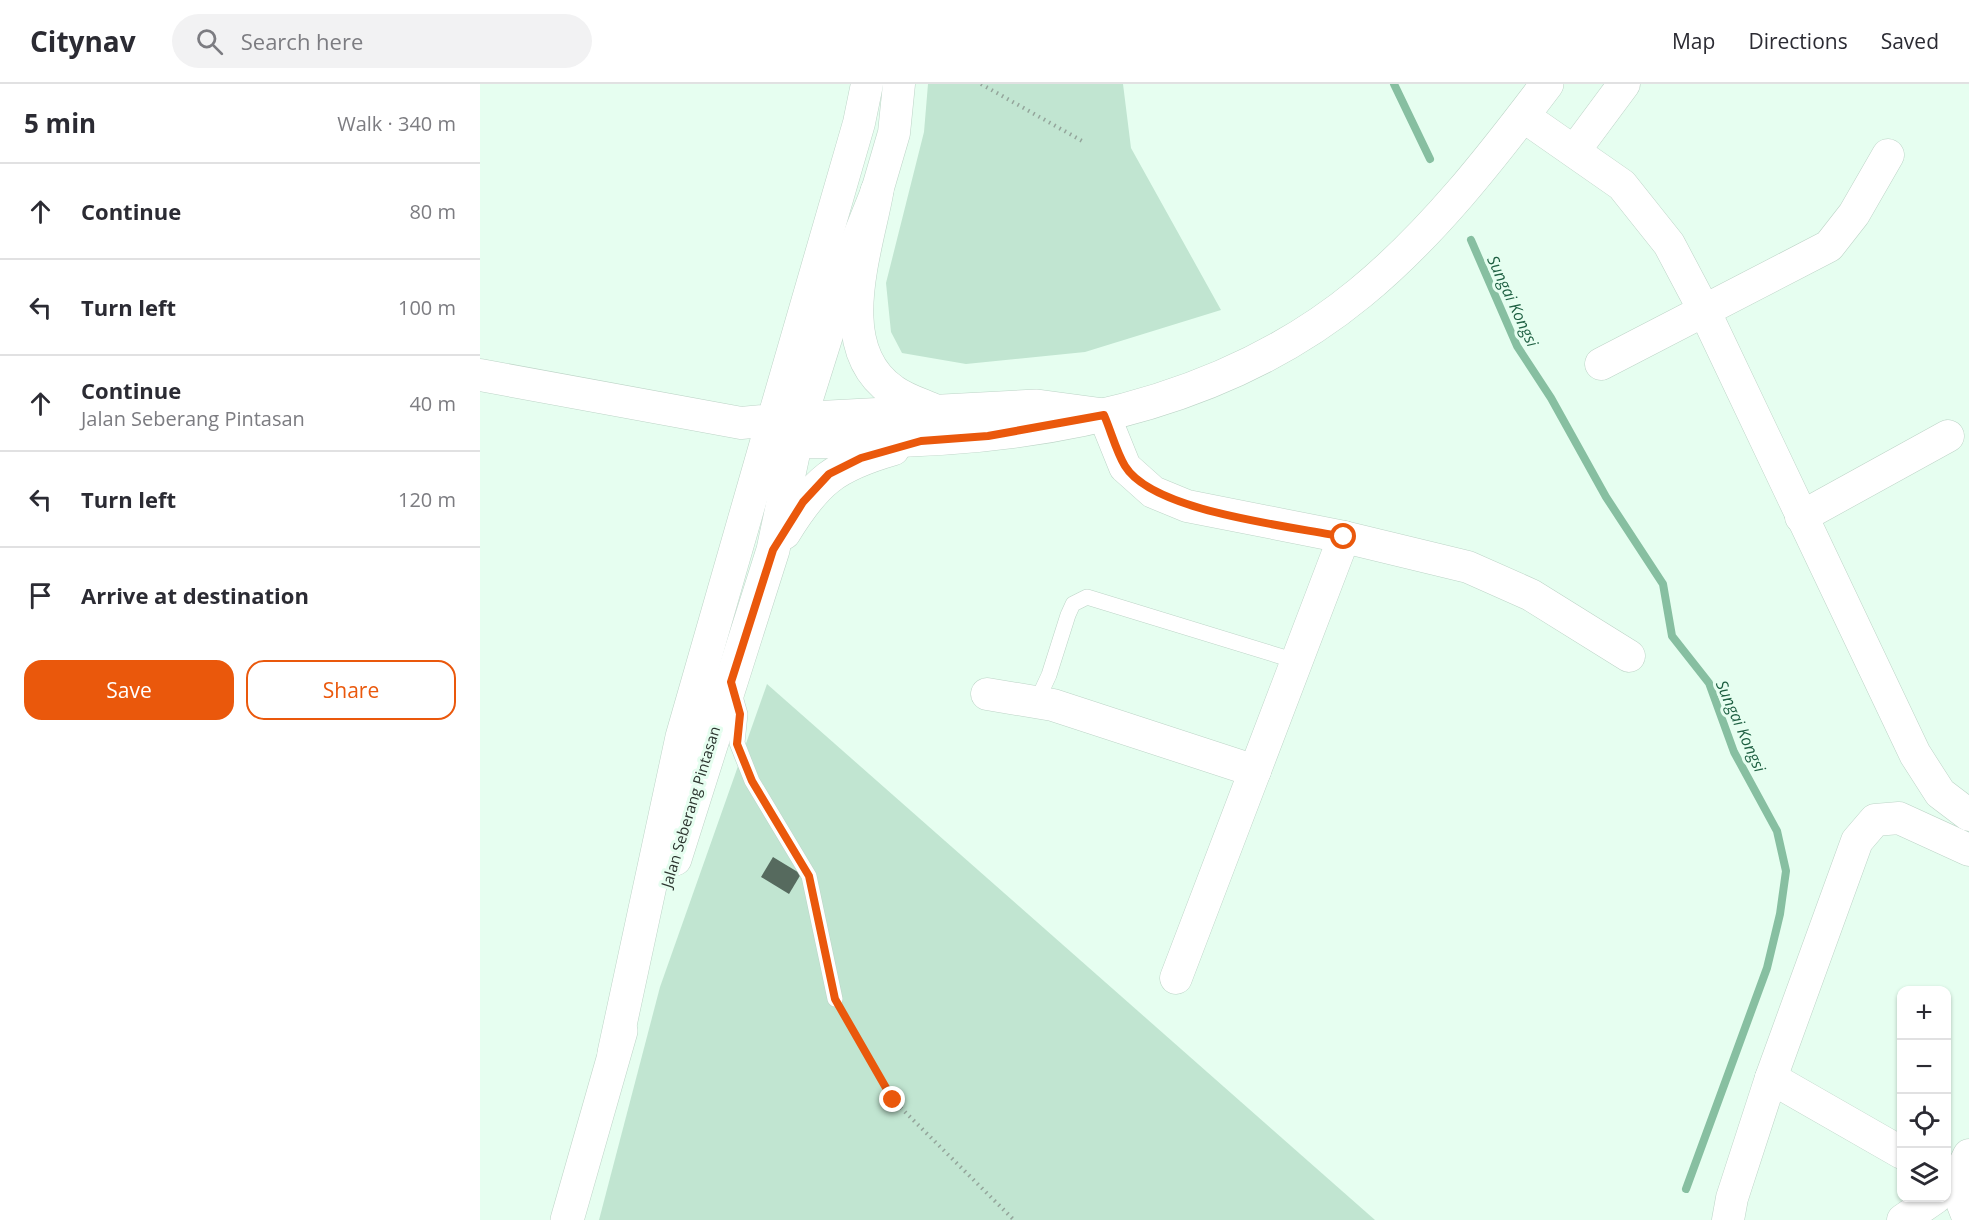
<!DOCTYPE html>
<meta charset="utf-8">
<style>
:root{--surface:#fff;--page:#f2f2f3;--text:#2b2b33;--muted:#7c7c81;--line:#e1e1e2;--accent:#ea580c}
body{margin:0;font-family:"Open Sans",sans-serif;background:var(--page);color:var(--text)}
.controls{position:absolute;right:18px;bottom:18px;display:grid;overflow:hidden;border-radius:12px;box-shadow:0 2px 4px #0004}
.controls button{width:54px;height:54px;display:grid;place-items:center;padding:0;border:0;border-bottom:2px solid var(--line);background:var(--surface);color:var(--text);font:30px sans-serif}
.stop{position:absolute;width:18px;height:18px;margin:-14px;border:4px solid #ea580c;border-radius:50%;background:#fff}
.stop.end{background:#ea580c;border-color:#fff;box-shadow:0 2px 6px #0008}
.list{margin:0;padding:0;list-style:none}
h2{display:flex;justify-content:space-between;align-items:center;height:78px;margin:0;padding:0 24px;font-size:26px}
h2 small{font-size:20px;font-weight:400;color:var(--muted)}
.list li{display:grid;grid-template-columns:39px 1fr auto;gap:18px;align-items:center;box-sizing:border-box;height:96px;padding:0 24px;border-top:2px solid var(--line)}
.list b{display:block;font-size:22px;white-space:nowrap}
.list p{margin:0;font-size:20px;white-space:nowrap;color:var(--muted)}
.list em{font-size:20px;font-style:normal;color:var(--muted)}
.actions{display:flex;gap:12px;padding:18px 24px}
.actions a{flex:1;padding:14px 0;border:2px solid var(--accent);border-radius:18px;text-align:center;font-size:21px;color:var(--accent)}
.actions .main{background:var(--accent);color:#fff}
.icon{flex:none;width:33px;height:33px;fill:none;stroke:currentColor;stroke-width:2;stroke-linecap:round;stroke-linejoin:round}
.map{position:relative;flex:none;width:1489px;height:1136px;overflow:hidden}
header{display:flex;align-items:center;gap:36px;box-sizing:border-box;height:84px;padding:0 30px;background:var(--surface);border-bottom:2px solid var(--line)}
header strong{font-size:28px}
nav{display:flex;gap:33px;margin-inline-start:auto;font-size:21px}
.search{width:420px;height:54px;background:var(--page);display:flex;align-items:center;gap:15px;box-sizing:border-box;padding:0 21px;border-radius:33px;color:var(--muted);font-size:22px}
main{display:flex}
aside{flex:1;background:var(--surface)}
.map>svg:first-child{display:block}
.green{fill:#c1e5d1}
.lines{fill:none;stroke-linecap:round;stroke-linejoin:round}
.stream{stroke:#87bfa1;stroke-width:8}
.building{fill:#566a5e}
.lane-casing{stroke:#bdd4c7;stroke-width:16}
.street-casing{stroke:#bdd4c7;stroke-width:33}
.secondary-casing{stroke:#bdd4c7;stroke-width:34}
.path{stroke:#94a59b;stroke-width:4;stroke-dasharray:1.5 4.5;stroke-linecap:butt}
.lane{stroke:#fff;stroke-width:15}
.street{stroke:#fff;stroke-width:32}
.secondary{stroke:#fff;stroke-width:33}
.route{stroke:#ea580c;stroke-width:8}
.labels{text-anchor:middle;stroke-width:6;stroke-linejoin:round;paint-order:stroke}
.street-label{font-size:15px;fill:#2c352f;stroke:#e6fef0}
.water-label{font-size:16px;font-style:italic;fill:#1d5f41;stroke:#e6fef0}
</style>
<header>
<strong>Citynav</strong>
<div class="search"><svg class="icon" aria-label="search" viewBox="0 0 24 24"><circle cx="10" cy="10" r="6"/><path d="M15 15l6 6"/></svg>Search here</div>
<nav><a>Map</a><a>Directions</a><a>Saved</a></nav>
</header>
<main>
<aside>
<h2>5 min<small>Walk · 340 m</small></h2>
<ul class="list">
<li><svg class="icon" aria-label="ahead" viewBox="0 0 24 24"><path d="M12 20V5M6 11l6-6 6 6"/></svg><div><b>Continue</b></div><em>80 m</em></li>
<li><svg class="icon" aria-label="left" viewBox="0 0 24 24"><path d="M17 20v-9H6M10 6l-5 5 5 5"/></svg><div><b>Turn left</b></div><em>100 m</em></li>
<li><svg class="icon" aria-label="ahead" viewBox="0 0 24 24"><path d="M12 20V5M6 11l6-6 6 6"/></svg><div><b>Continue</b><p>Jalan Seberang Pintasan</p></div><em>40 m</em></li>
<li><svg class="icon" aria-label="left" viewBox="0 0 24 24"><path d="M17 20v-9H6M10 6l-5 5 5 5"/></svg><div><b>Turn left</b></div><em>120 m</em></li>
<li><svg class="icon" aria-label="arrive" viewBox="0 0 24 24"><path d="M6 21V4h12l-3 4 3 4H6"/></svg><div><b>Arrive at destination</b></div></li>
</ul>
<div class="actions"><a class="main">Save</a><a>Share</a></div>
</aside>
<div class="map">
<svg width="1489" height="1136" viewBox="0 0 1489 1136">
<rect width="100%" height="100%" fill="#e6fef0"/>
<g class="green">
<polygon points="448,0 643,0 651,64 741,226 605,268 486,280 422,269 411,248 406,199 444,48"/>
<polygon points="287,600 895,1136 119,1136 180,903"/>
</g>
<g class="lines">
<g class="stream">
<polyline points="914,0 950,75"/>
<polyline points="991,156 1037,262 1071,314 1126,413 1183,500 1192,552 1229,599 1254,668 1297,747 1306,787 1300,830 1287,884 1206,1105"/>
</g>
</g>
<polygon class="building" points="293,773 321,790 309,810 281,793"/>
<g class="lines">
<defs>
<g id="lane">
<polyline points="254,609 260,630 257,659 272,697 329,792 355,915"/>
<polyline points="557,617 569,591 588,531 593,520 607,513 816,577"/>
</g>
<g id="street">
<polyline points="1043,32 1142,101 1189,160 1225,228 1435,670 1460,709 1489,731"/>
<polyline points="1095,66 1144,0"/>
<polyline points="1121,280 1349,162 1374,130 1408,71"/>
<polyline points="0,291 261,339 293,336 379,39 387,0"/>
<polyline points="624,331 645,383 673,408 707,422 864,453 988,483 1051,511 1149,572"/>
<polyline points="320,337 375,162 397,107 414,49 419,0"/>
<polyline points="1321,433 1468,352"/>
<polyline points="507,610 573,621 775,687"/>
<polyline points="696,894 864,453"/>
<polyline points="1291,994 1422,1069"/>
<polyline points="1466,1095 1475,1100 1489,1136"/>
<polyline points="1466,1106 1475,1100 1489,1071"/>
<polyline points="1248,1136 1252,1114 1291,994 1377,757 1395,736 1419,734 1489,766"/>
<polyline points="1423,1136 1455,1114"/>
</g>
<g id="secondary">
<path d="M397 107C386 168 350 264 413 307 424 315 439 320 451 325"/>
<path d="M310 357C336 359 362 357 387 357 561 356 743 322 880 209 952 150 1011 74 1067 0"/>
<path d="M304 449C336 397 354 382 413 365"/>
<polyline points="195,775 293,466 320,338"/>
<polyline points="134,969 202,653 293,336 557,322 624,331"/>
<polyline points="87,1136 141,947"/>
</g>
</defs>
<use href="#lane" class="lane-casing"/>
<use href="#street" class="street-casing"/>
<use href="#secondary" class="secondary-casing"/>
<g class="path">
<polyline points="501,0 604,58"/>
<polyline points="364,932 413,1016 534,1136"/>
</g>
<use href="#lane" class="lane"/>
<use href="#street" class="street"/>
<use href="#secondary" class="secondary"/>
</g>
<g class="lines">
<path class="route" d="M413 1016 355 915 329 792 272 697 257 660 260 630 251 598 293 466 323 418 349 390 381 374 441 357 508 352 624 331C631 347 636 367 645 382 673 428 810 442 864 453"/>
</g>
<g class="labels">
<g class="street-label">
<text transform="translate(211 723) rotate(-73)" y="5">Jalan Seberang Pintasan</text>
</g>
<g class="water-label">
<text transform="translate(1033 217) rotate(65)" y="6">Sungai Kongsi</text>
<text transform="translate(1261 642) rotate(66)" y="6">Sungai Kongsi</text>
</g>
</g>
</svg>
<div class="controls">
<button>+</button>
<button>−</button>
<button><svg class="icon" aria-label="locate" viewBox="0 0 24 24"><circle cx="12" cy="12" r="6"/><path d="M12 2v4M12 18v4M2 12h4M18 12h4"/></svg></button>
<button><svg class="icon" aria-label="layers" viewBox="0 0 24 24"><path d="M12 4l9 5-9 5-9-5zM3 14l9 5 9-5"/></svg></button>
</div>
<div class="stop" style="left:864px;top:453px"></div>
<div class="stop end" style="left:413px;top:1016px"></div>
</div>
</main>
